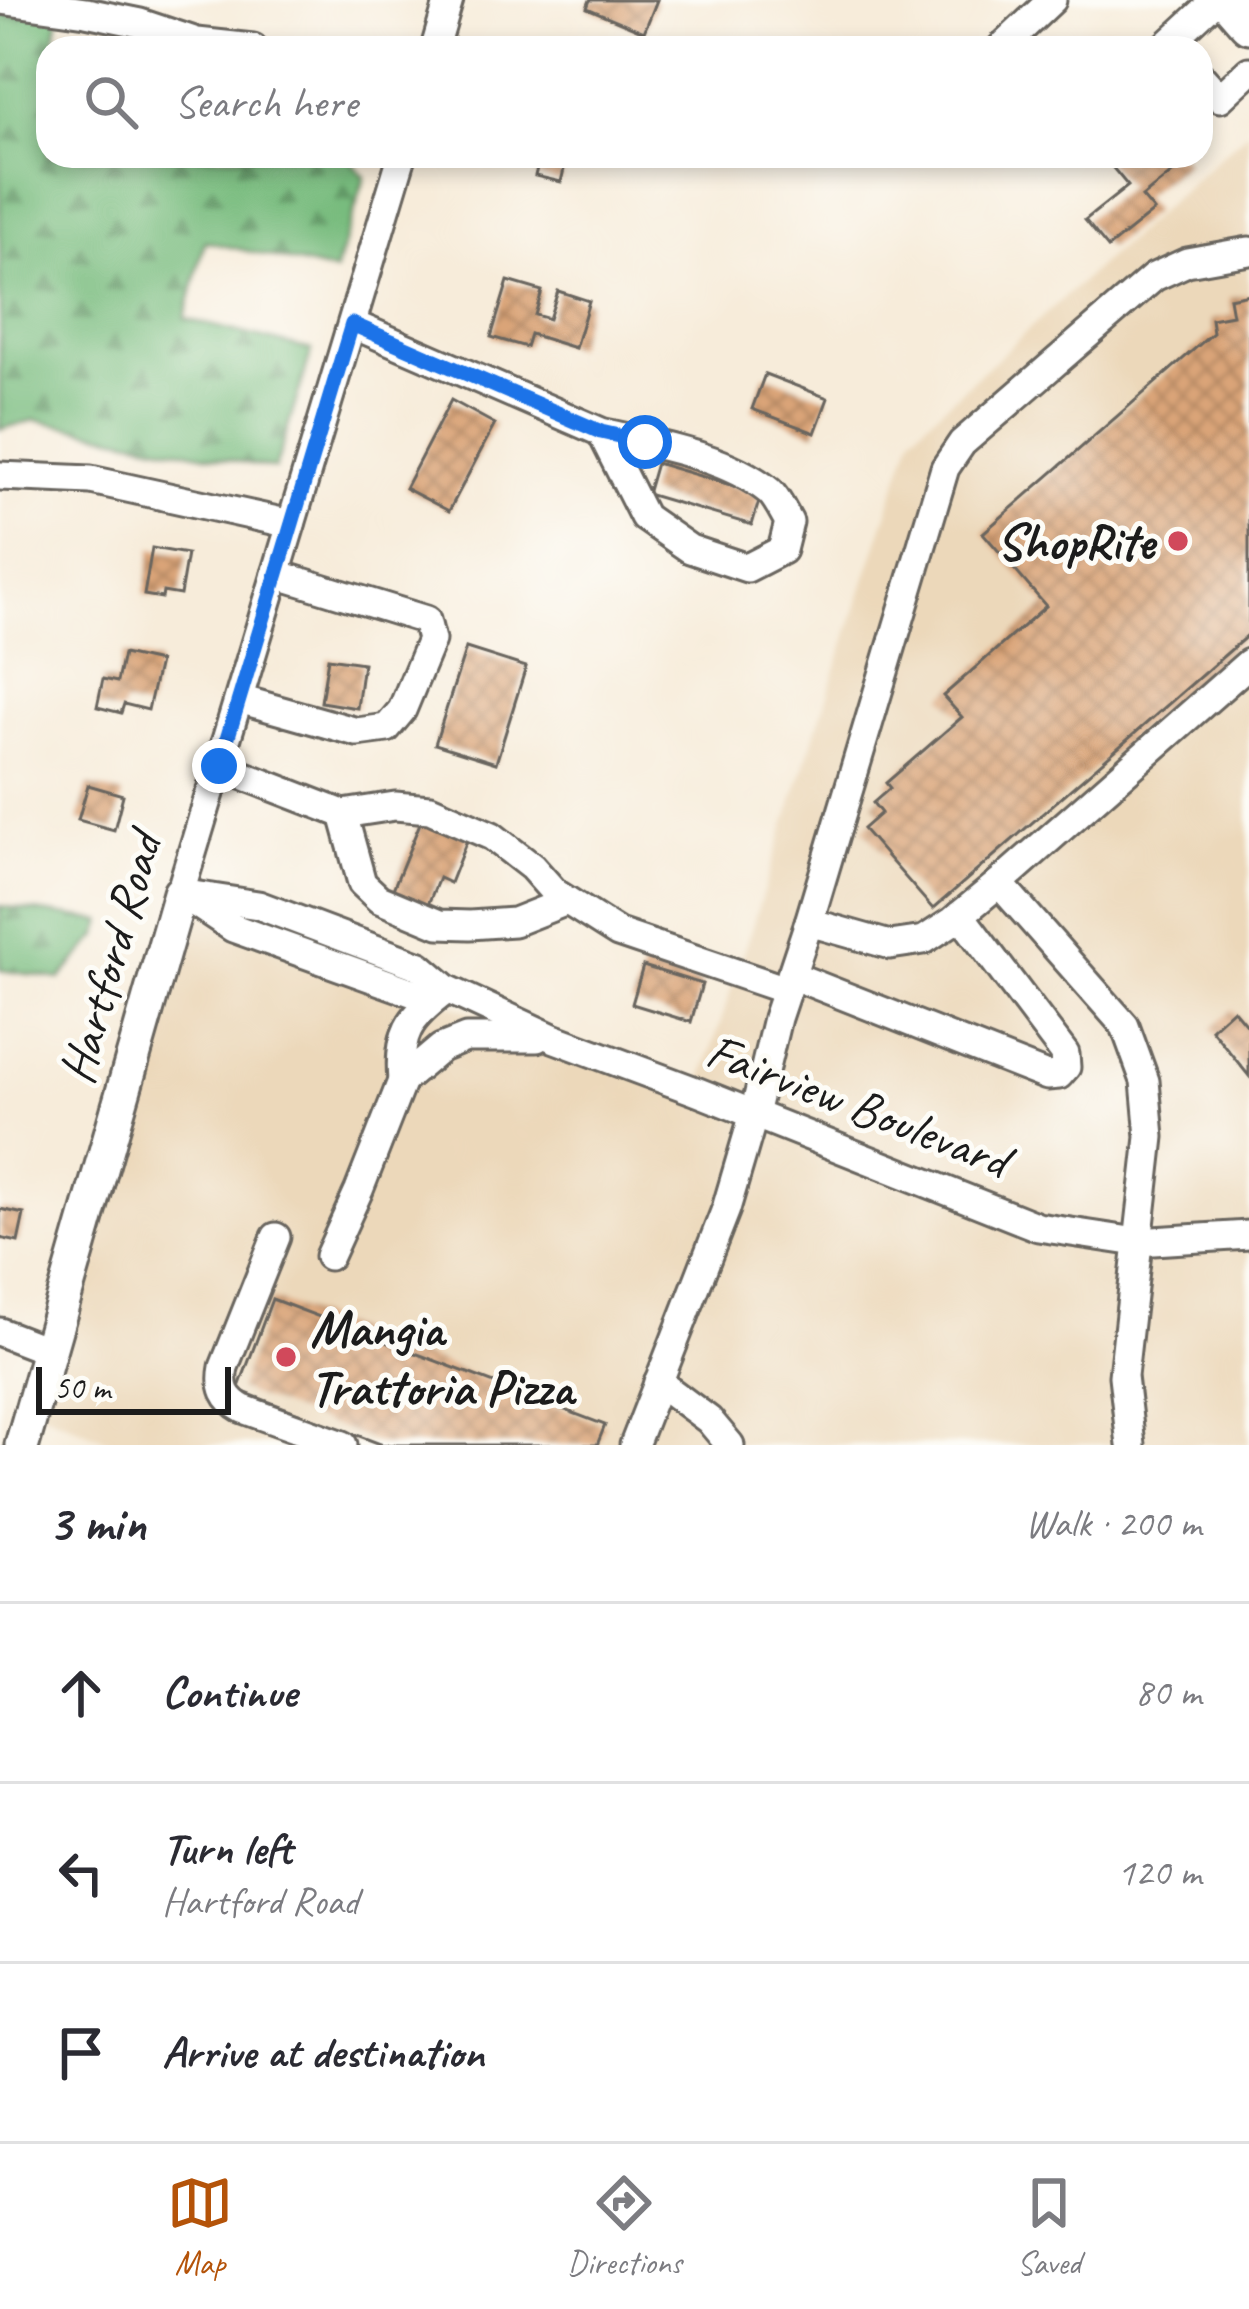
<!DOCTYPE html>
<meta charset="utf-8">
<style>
:root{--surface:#fff;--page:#f7f7f7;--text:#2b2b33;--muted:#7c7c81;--line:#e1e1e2;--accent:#b45309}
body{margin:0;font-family:Caveat,sans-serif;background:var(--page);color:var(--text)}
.scale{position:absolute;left:36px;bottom:30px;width:195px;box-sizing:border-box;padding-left:12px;border:6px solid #1c1c1c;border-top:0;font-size:33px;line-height:42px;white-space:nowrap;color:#1c1c1c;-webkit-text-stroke:9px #fdfcf7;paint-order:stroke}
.stop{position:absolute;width:36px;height:36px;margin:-27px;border:9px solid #1a73e8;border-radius:50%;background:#fff}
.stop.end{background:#1a73e8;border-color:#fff;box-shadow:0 3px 12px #0008}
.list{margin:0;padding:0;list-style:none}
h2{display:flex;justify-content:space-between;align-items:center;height:156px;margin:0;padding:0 48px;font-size:51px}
h2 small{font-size:39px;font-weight:400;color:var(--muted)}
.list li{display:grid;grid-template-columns:78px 1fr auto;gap:36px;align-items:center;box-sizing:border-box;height:180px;padding:0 48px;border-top:3px solid var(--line)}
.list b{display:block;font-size:45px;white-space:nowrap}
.list p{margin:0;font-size:39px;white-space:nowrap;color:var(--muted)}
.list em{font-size:39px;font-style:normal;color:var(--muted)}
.icon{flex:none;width:66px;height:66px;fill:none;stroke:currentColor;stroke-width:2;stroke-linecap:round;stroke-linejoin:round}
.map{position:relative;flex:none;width:1249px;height:1445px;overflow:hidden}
.search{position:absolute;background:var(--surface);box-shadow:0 6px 18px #0003;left:36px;right:36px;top:36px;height:132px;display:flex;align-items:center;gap:30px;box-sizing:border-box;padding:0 42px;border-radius:36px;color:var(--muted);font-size:45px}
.sheet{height:696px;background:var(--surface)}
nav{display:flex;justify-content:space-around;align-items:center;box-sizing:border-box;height:168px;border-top:3px solid var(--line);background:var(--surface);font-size:33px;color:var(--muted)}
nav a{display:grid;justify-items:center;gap:6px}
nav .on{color:var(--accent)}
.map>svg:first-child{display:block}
.built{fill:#ecd8ba}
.forest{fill:url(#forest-firs);stroke:#4a6c4d;stroke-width:3}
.building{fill:url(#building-cross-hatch)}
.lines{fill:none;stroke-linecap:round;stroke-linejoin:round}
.minor-casing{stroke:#69655e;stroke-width:33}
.major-casing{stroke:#69655e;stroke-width:39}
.highway-casing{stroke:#69655e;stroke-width:45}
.minor{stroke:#fff;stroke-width:27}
.major{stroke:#fff;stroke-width:33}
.highway{stroke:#fff;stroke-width:39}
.route{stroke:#1a73e8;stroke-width:15}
.poi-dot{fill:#d1495b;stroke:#fdfcf7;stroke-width:4.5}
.labels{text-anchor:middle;stroke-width:10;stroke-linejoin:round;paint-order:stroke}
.poi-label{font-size:51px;font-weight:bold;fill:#1c1c1c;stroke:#fdfcf7;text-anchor:end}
.street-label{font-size:51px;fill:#1c1c1c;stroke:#fdfcf7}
</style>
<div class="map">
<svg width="1249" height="1445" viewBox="0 0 1249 1445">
<defs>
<pattern id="forest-firs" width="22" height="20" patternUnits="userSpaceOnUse" patternTransform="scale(3)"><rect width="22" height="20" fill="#78bc7e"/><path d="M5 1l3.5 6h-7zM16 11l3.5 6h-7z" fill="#629866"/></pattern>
<pattern id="building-cross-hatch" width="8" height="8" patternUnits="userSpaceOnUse" patternTransform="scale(3)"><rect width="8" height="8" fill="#daa478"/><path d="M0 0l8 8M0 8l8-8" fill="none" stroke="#b08562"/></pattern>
</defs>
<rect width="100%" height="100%" fill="#fdfcf7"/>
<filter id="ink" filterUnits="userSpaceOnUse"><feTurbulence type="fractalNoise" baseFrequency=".00833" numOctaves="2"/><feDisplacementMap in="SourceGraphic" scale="24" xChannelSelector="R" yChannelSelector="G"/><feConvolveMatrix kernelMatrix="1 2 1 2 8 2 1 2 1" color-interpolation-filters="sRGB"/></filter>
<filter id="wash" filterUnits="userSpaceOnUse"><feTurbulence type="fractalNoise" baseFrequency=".004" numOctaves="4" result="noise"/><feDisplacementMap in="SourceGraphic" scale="48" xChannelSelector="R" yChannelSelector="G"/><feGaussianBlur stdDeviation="2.7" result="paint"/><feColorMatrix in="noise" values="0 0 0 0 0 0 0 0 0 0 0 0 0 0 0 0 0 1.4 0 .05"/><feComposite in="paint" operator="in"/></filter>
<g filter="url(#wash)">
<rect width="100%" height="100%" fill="#f7ecda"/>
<polygon class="built" points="1249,130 1249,1445 117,1445 33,1408 180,893 233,928 698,1091 913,434"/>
<g class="forest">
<polygon points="0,0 62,0 53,48 48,48 48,156 346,156 365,177 335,272 205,241 185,319 312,350 275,469 35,420 0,429"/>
<polygon points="0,906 103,921 98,936 60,979 0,970"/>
</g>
<g id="blocks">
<g class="building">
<polygon points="590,0 657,0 644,32 587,8"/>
<polygon points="540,156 567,156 561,182 535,176"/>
<polygon points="1103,156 1181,156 1186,162 1142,197 1154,211 1108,248 1085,220 1128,186"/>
<polygon points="508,281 542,291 535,315 549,319 558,291 589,301 575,348 530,334 526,347 491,337"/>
<polygon points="1249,294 1249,634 933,909 863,829 881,813 873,803 890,788 886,783 962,717 943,696 1046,606 983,533 1213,333 1211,319 1232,315 1229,298"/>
<polygon points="765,374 828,398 815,433 752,409"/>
<polygon points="451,400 495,424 449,511 405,488"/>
<polygon points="656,463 761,494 752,525 647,494"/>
<polygon points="152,548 187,554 180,595 163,592 162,598 144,595"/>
<polygon points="466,648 526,667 496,763 435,744"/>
<polygon points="123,654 159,662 148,710 124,704 121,713 97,707 103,679 117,682"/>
<polygon points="328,658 363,663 357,708 321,702"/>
<polygon points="88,785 123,795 114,830 78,820"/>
<polygon points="423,816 469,835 450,883 439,878 426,909 391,894"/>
<polygon points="643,966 702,984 691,1022 632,1004"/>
<polygon points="1233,1009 1249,1028 1249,1076 1211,1029"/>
<polygon points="0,1209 24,1214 18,1242 0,1238"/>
<polygon points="272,1299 605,1425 597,1445 383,1445 238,1390"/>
</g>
</g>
</g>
<g filter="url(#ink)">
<use href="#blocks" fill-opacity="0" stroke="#69655e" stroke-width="3"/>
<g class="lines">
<defs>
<g id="minor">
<polyline points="0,0 86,12 140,23 197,42 253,48"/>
<polyline points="435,48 449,0"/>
<polyline points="1001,48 1052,0"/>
<polyline points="1164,48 1216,0"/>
<polyline points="1201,77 1220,98 1249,71"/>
<path d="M352 324 601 432 644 517 690 549 747 568 782 550 789 522C783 512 777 498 769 491 726 456 653 444 601 432"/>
<polyline points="0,476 91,480 291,524"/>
<polyline points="239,699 357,732 387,728 402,710 431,640 426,620 276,574"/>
<polyline points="219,766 343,814 395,806 430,809 492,836 532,867 555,893 618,933 786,990"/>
<polyline points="343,814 362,883 379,899 439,924 470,925 514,922 567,901"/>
<polyline points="999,883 1125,1026 1145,1081 1150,1137 1123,1376 1131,1445"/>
<polyline points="180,893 258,905 420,966 447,989 553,1038 698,1092 1038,1227 1137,1242 1249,1235"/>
<polyline points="180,893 402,156"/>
<polyline points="188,898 233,928 414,993 447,989"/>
<polyline points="809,922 945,468 962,443 1154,277 1187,262 1249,251"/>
<polyline points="791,975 1047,1076 1059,1075 1066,1067 1065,1054 960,915"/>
<path d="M402 1081C398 1034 408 1019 444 992"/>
<path d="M276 1237 224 1367C220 1387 225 1399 243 1409L343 1445"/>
<polyline points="329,1256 359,1190 402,1081 441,1048 466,1038 537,1038"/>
<polyline points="0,1332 49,1351"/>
<polyline points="658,1382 709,1420 730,1445"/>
<polyline points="634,1445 726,1209 754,1114 777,1018 809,922 890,945 924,940 953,921 999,883 1249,663"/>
</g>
<polyline id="major" points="22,1445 180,893"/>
<polyline id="highway" points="1229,0 1249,23"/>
</defs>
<use href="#minor" class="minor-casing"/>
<use href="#major" class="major-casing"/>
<use href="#highway" class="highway-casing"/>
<use href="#minor" class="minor"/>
<use href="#major" class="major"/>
<use href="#highway" class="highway"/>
</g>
</g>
<g class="lines" filter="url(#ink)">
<polyline class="route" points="219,766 352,324 601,432 645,442"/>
</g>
<g class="poi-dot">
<circle cx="1178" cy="541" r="12"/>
<circle cx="286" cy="1357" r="12"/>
</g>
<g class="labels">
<g class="poi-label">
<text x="1154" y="559">ShopRite</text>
<text x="310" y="1346" text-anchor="start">Mangia<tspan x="310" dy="59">Trattoria Pizza</tspan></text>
</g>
<g class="street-label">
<text transform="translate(109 958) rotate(-74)" y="18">Hartford Road</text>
<text transform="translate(858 1104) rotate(21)" y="18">Fairview Boulevard</text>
</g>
</g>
</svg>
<div class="scale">50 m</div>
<div class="stop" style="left:645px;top:442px"></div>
<div class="stop end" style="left:219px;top:766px"></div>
<div class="search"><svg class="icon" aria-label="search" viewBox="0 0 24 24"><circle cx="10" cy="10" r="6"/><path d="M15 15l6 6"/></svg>Search here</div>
</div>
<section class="sheet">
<h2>3 min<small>Walk · 200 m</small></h2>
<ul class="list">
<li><svg class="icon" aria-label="ahead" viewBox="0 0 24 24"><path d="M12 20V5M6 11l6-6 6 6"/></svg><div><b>Continue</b></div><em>80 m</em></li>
<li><svg class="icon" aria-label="left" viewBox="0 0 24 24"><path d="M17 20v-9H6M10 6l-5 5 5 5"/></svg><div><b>Turn left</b><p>Hartford Road</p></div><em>120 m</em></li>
<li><svg class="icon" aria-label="arrive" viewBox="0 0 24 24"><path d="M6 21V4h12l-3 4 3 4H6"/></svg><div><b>Arrive at destination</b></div></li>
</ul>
</section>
<nav>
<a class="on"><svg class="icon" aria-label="map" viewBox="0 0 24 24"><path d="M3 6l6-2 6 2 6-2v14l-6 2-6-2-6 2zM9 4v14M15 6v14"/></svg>Map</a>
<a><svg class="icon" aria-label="directions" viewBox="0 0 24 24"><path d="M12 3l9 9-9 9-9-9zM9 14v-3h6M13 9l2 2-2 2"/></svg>Directions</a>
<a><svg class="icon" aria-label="saved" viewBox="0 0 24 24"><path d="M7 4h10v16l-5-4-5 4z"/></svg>Saved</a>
</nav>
